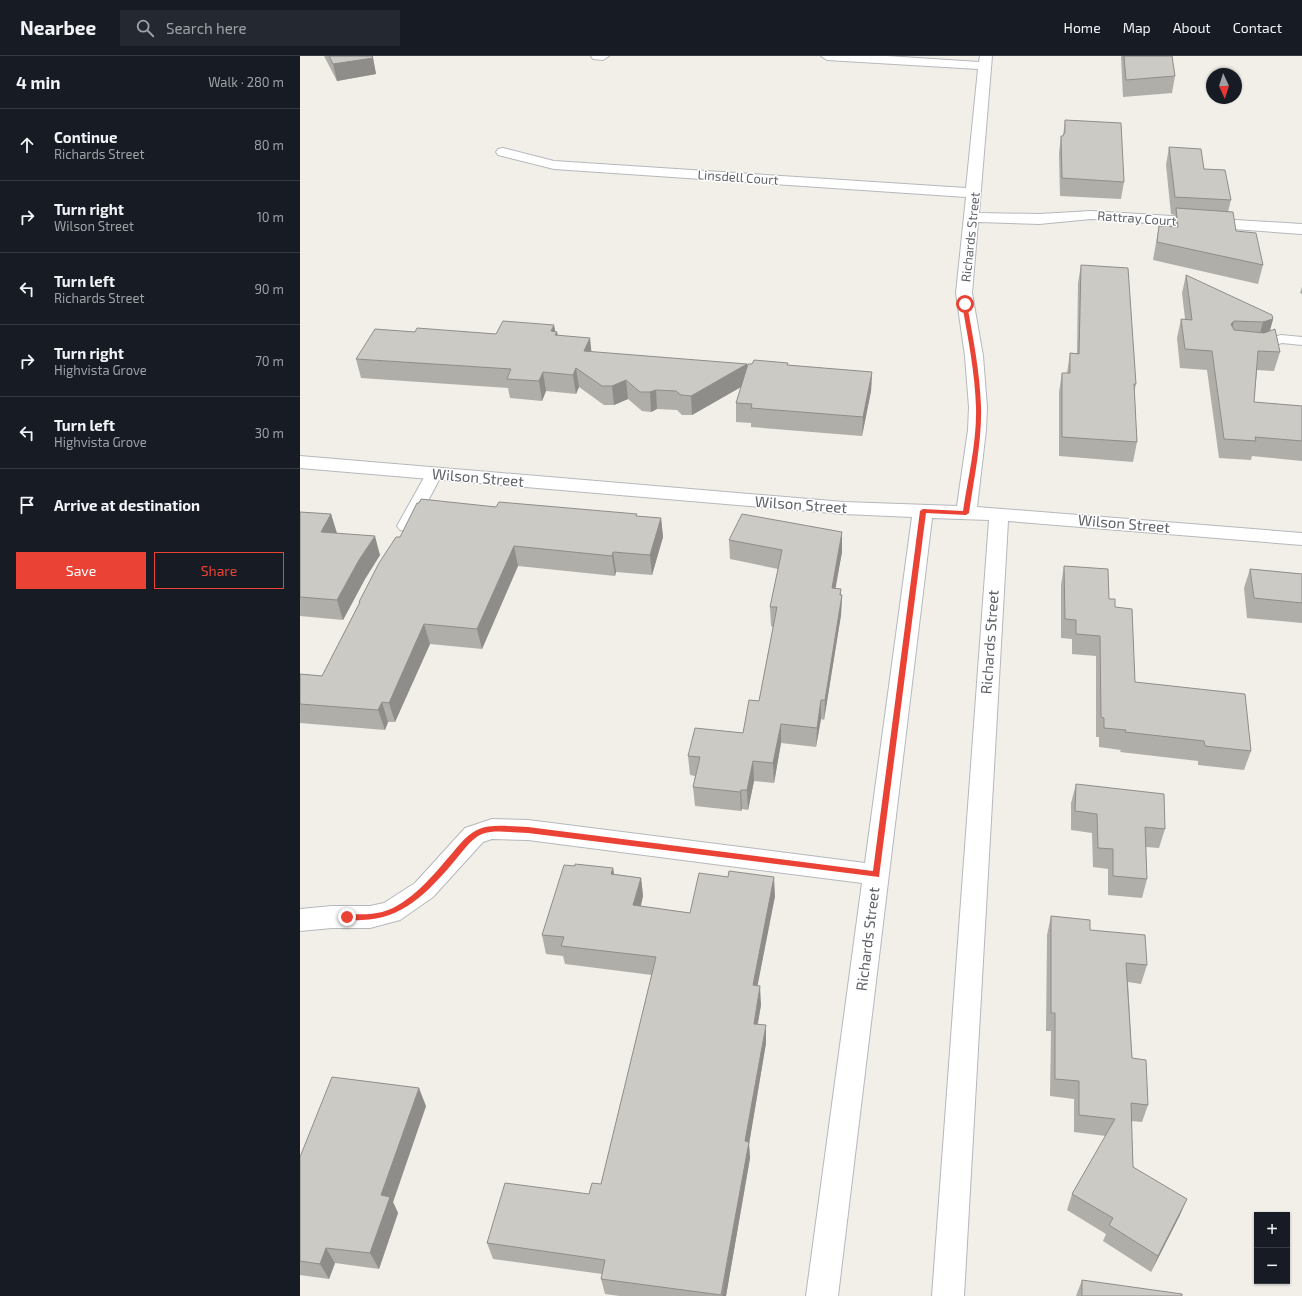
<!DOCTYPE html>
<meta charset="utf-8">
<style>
:root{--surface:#171b24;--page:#242831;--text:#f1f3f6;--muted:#9ea1a6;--line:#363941;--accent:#ea4335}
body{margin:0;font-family:"Exo 2",sans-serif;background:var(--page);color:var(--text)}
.controls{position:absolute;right:12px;bottom:12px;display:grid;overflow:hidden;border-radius:0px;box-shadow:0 1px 3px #0004}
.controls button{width:36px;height:36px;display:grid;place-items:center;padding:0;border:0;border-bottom:1px solid var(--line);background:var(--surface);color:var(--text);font:20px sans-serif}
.compass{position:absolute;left:906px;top:12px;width:36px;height:36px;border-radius:50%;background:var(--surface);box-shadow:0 1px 3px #0004;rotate:176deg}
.stop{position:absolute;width:12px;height:12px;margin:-9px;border:3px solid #ea4335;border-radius:50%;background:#fff}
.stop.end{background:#ea4335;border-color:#fff;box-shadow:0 1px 4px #0008}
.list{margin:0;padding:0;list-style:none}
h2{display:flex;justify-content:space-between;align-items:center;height:52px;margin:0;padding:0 16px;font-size:17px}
h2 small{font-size:13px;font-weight:400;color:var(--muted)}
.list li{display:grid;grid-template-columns:26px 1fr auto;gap:12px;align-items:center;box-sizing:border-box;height:72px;padding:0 16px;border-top:1px solid var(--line)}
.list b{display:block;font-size:15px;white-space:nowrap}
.list p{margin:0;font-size:13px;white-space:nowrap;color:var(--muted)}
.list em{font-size:13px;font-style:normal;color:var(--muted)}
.actions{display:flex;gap:8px;padding:12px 16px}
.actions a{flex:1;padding:9px 0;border:1px solid var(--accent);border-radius:0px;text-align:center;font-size:14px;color:var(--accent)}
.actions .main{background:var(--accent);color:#fff}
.icon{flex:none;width:22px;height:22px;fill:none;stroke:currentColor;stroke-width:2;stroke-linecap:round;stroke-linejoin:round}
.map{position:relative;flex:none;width:1002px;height:1240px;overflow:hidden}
header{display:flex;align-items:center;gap:24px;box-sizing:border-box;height:56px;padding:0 20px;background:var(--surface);border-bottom:1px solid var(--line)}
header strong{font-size:19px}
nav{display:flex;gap:22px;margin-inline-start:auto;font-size:14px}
.search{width:280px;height:36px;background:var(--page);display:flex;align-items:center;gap:10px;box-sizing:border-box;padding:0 14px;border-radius:0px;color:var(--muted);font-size:15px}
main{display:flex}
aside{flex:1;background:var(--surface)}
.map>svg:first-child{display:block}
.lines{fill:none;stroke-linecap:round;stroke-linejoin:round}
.lane-casing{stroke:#b5b8bc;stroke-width:2}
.street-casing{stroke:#b5b8bc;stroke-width:2}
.lane{fill:#fff;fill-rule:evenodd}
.street{fill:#fff;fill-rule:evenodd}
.wall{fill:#afaea9}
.shaded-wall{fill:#8f8d8a}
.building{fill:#cccac5;stroke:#8f8d8a}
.route{fill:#ea4335}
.labels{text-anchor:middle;stroke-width:3;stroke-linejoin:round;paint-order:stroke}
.far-street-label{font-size:13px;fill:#5f6368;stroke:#fff}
.street-label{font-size:15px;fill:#5f6368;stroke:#fff}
</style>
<header>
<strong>Nearbee</strong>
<div class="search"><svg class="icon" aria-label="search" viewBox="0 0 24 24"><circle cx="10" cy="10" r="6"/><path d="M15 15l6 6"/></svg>Search here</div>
<nav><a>Home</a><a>Map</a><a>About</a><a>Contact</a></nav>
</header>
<main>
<aside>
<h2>4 min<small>Walk · 280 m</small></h2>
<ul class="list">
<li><svg class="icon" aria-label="ahead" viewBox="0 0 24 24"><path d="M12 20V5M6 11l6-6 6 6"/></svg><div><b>Continue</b><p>Richards Street</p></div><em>80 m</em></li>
<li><svg class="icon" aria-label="right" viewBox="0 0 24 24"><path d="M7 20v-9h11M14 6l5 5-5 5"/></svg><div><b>Turn right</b><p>Wilson Street</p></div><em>10 m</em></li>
<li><svg class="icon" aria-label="left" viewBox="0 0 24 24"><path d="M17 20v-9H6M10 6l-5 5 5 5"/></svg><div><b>Turn left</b><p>Richards Street</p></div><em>90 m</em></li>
<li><svg class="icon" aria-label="right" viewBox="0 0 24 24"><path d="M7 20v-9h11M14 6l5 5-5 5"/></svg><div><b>Turn right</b><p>Highvista Grove</p></div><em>70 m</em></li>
<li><svg class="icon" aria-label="left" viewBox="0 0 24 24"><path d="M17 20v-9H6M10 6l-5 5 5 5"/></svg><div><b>Turn left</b><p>Highvista Grove</p></div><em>30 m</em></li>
<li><svg class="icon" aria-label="arrive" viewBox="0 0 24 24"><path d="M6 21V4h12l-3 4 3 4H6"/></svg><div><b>Arrive at destination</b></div></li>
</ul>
<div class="actions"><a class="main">Save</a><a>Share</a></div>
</aside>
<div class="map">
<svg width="1002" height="1240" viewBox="0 0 1002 1240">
<rect width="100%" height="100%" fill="#f1efe8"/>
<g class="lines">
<defs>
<g id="lane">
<polygon points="981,279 1002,281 1002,289 982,287 959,294 949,293 947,290 949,287"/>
<polygon points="134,413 140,414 142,418 115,470 112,474 106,475 100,474 97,470 126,418 128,414"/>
</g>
<g id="street">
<polygon points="291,0 309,0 303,4 293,3"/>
<polygon points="521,0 587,0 679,6 680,0 692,0 679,157 739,158 791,155 1002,168 1002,178 791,163 739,168 678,166 672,237 683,300 687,351 686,374 677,451 1002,477 1002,489 708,465 664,1240 632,1240 689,464 632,462 538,1240 506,1240 562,827 228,784 192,783 183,786 133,841 100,864 70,872 32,872 0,875 0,853 32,850 70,850 84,847 115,827 165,772 192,763 228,764 565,807 612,461 544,458 0,412 0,400 544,446 657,450 668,374 669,351 665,300 656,237 666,141 254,113 198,99 196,96 198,93 203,92 254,105 666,132 678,13 527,4"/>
</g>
</defs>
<use href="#lane" class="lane-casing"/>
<use href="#street" class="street-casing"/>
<use href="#lane" class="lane"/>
<use href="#street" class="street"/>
</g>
<g class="wall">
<polygon points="24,0 72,0 73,2 76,18 37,25"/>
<polygon points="821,0 872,0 875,20 872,37 823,41"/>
<polygon points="765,64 824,126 821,143 760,140 759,97 761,80 763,80"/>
<polygon points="869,91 904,113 931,144 928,156 936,175 963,209 958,228 853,204 859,170 873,170 875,159 871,158 866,109"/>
<polygon points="781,209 836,328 834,337 837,386 833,406 759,400 759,336 762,317 767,317 770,297 777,297 778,227"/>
<polygon points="886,219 973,263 970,275 980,296 974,315 957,314 954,346 1002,350 1002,405 952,400 951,404 919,402 907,314 880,312 877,282 881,263 885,263 882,237"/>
<polygon points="1002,231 1002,238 1000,237"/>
<polygon points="254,269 255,276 257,276 258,279 291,296 447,310 488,309 572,316 571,335 562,380 451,371 451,367 436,366 436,347 441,331 392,359 382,359 377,354 357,353 351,356 342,355 328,343 314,349 304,349 279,331 276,338 246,335 242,345 210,342 208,332 61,322 56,303 115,276 196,278"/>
<polygon points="196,451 361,462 363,481 352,519 316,516 315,520 218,510 182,593 130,588 95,666 88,666 85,674 0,667 0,618 22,620 59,548 59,546 100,481"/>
<polygon points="0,456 31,458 37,477 80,499 65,523 43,564 0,560"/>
<polygon points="429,484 542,496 535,532 541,539 542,539 541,559 524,664 521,663 516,691 481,687 474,727 454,725 448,754 442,753 441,755 395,750 393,731 395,720 390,719 388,700 443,677 459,645 473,571 471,570 470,551 478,513 430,503"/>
<polygon points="764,510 809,543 815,551 835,626 951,695 944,714 898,709 898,705 820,696 821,694 799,691 799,681 796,681 796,600 772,598 772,583 761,582 761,529"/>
<polygon points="950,513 1002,518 1002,567 947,562 944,532"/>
<polygon points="776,728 865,773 859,792 846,791 847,823 842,842 808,839 808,813 793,811 792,777 771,774 771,747"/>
<polygon points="275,810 313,812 314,818 341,822 343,840 341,850 390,857 475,840 457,930 461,949 458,968 466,987 449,1088 450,1102 426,1240 320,1240 305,1238 301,1223 302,1218 193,1203 187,1187 289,1138 301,1128 352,919 265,908 263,900 246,898 242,879"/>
<polygon points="751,860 790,874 847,909 841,928 828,926 832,1002 848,1049 842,1066 831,1065 833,1111 880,1159 851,1216 803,1185 806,1178 767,1154 772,1138 806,1080 774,1076 774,1043 750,1040 751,975 746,975 747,879"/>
<polygon points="126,1050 93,1146 98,1157 79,1213 35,1207 29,1223 0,1219 0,1101"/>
<polygon points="782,1224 882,1240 776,1240"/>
</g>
<g class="shaded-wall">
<polygon points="73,2 76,18 37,25 33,8"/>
<polygon points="973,263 968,281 958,284 963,266"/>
<polygon points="934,265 929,284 931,268"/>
<polygon points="254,269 256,279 257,276 260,295 251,275"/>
<polygon points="290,282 292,301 284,295"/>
<polygon points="447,308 448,327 392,359 391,340"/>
<polygon points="276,312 279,331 276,338 273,319"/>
<polygon points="243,316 246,335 242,345 239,325"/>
<polygon points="572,316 571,335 562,380 563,361"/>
<polygon points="326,324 328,343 314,349 312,330"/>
<polygon points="356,334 357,353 351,356 350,336"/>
<polygon points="31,458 37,478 21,476"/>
<polygon points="361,462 363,481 352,519 350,499"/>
<polygon points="542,476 542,496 532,552 532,532"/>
<polygon points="75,480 80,499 65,523 43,564 37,544 59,504"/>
<polygon points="214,490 218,510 182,593 177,573"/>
<polygon points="313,496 316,516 315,520 312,500"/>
<polygon points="541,533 540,548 542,539 541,559 524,664 525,644"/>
<polygon points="124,568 130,588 95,666 89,647"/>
<polygon points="521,644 521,663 516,691 517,672"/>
<polygon points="82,646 88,666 85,674 78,654"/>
<polygon points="481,668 481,687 474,727 473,707"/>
<polygon points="453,705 454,725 448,754 447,734"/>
<polygon points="441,734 442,753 441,755 440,736"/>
<polygon points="313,812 316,831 311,818"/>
<polygon points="474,821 475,840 454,948 453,929"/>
<polygon points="341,822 343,840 336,868 333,849"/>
<polygon points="460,930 461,949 454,986 454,968"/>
<polygon points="466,969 466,987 449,1088 450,1102 426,1240 422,1240 445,1085"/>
<polygon points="119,1032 126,1050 93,1146 98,1157 79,1213 70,1197 81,1139"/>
<polygon points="887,1143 880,1159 851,1216 858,1200"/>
<polygon points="26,1192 35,1207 29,1223 20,1208"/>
</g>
<g class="building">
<polygon points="29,0 72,0 73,2 33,8"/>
<polygon points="824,0 872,0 875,20 826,24"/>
<polygon points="765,64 821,67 824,126 762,122 761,80 763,80 765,76"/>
<polygon points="869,91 901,93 904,113 925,114 931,144 875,141"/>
<polygon points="876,152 933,156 936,175 956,177 963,209 857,186 859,170 878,171"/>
<polygon points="781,209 828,212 836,328 834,328 837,386 762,381 762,317 770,317 770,297 779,298"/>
<polygon points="886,219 972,259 973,263 963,266 934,265 931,268 934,274 964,277 975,273 980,296 958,295 954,346 1002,350 1002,385 955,381 956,385 924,383 912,295 885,293 881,263 892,264"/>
<polygon points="203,265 254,269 251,275 257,276 255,279 290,282 284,295 447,308 391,340 381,339 376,335 356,334 350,336 340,336 326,324 312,330 302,330 276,312 273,319 243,316 239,325 207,323 211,313 56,303 75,273 115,276 117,272 196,278"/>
<polygon points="454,304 488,307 487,309 572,316 563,361 451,352 452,348 436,347 448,308 452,308"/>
<polygon points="121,443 196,451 199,446 337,458 336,460 361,462 350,499 313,496 312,500 214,490 177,573 124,568 89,647 82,646 78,654 0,648 0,618 22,620 60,546 59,546 79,507 96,481 100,481 117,447 119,447"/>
<polygon points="0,456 31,458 21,476 75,480 59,504 37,544 0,541"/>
<polygon points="442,458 542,476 532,532 541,533 540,539 542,539 525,644 521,644 517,672 481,668 473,707 453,705 447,734 441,734 440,736 393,731 400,701 388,700 395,672 443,677 449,644 459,645 477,551 470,551 482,494 429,484"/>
<polygon points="764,510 808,513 809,543 815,543 815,551 832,553 835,626 945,638 951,695 905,690 904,685 825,676 826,674 804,672 804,662 801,661 800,580 776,578 776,564 765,563"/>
<polygon points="950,513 1002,518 1002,547 954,542"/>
<polygon points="776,728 864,738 865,773 845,771 847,823 813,820 813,793 798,792 797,758 775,755"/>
<polygon points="275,808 313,812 311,818 341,822 333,849 390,857 399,817 428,821 429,815 474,821 453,929 460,930 454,968 466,969 445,1085 449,1086 421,1239 301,1223 305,1204 187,1187 205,1127 289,1138 292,1127 301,1128 356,901 261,890 264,881 242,879 264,809 275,810"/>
<polygon points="751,860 790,864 790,874 845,879 847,909 826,907 832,1002 846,1004 848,1049 831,1047 833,1111 887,1143 858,1200 809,1169 813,1162 772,1138 815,1063 779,1059 779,1025 755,1023 755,957 751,957"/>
<polygon points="32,1021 119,1032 81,1139 90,1141 70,1197 26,1192 20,1208 0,1205 0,1101"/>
<polygon points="782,1224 882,1238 882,1240 782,1240"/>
</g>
<path class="route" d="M665 246 667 248C673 282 680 316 681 351 682 386 674 422 669 457L666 459 626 457 579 821 228 777C214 777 196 773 182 778 170 783 161 798 152 808 127 837 102 863 62 864 56 864 50 865 44 863L43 861 47 858C57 858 68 859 77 857 105 853 131 822 148 802 157 792 165 780 177 774 192 767 212 771 228 771L573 815 620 455 623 453 663 455C668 421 677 386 676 351 675 317 668 282 662 248Z"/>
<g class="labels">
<g class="far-street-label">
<text transform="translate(438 121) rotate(4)" y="5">Linsdell Court</text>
<text transform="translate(837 162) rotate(4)" y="5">Rattray Court</text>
<text transform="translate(670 181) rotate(-84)" y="5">Richards Street</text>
</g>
<g class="street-label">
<text transform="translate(178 422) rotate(5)" y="5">Wilson Street</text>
<text transform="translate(501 449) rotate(4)" y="5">Wilson Street</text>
<text transform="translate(824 468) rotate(5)" y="5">Wilson Street</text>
<text transform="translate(690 586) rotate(-86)" y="5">Richards Street</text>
<text transform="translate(568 883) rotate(-83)" y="5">Richards Street</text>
</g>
</g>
</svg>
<div class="controls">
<button>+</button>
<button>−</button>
</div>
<svg class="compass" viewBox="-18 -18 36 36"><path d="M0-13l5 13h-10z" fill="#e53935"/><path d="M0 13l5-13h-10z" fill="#9ea1a6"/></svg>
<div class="stop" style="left:665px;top:248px"></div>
<div class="stop end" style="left:47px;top:861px"></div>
</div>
</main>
